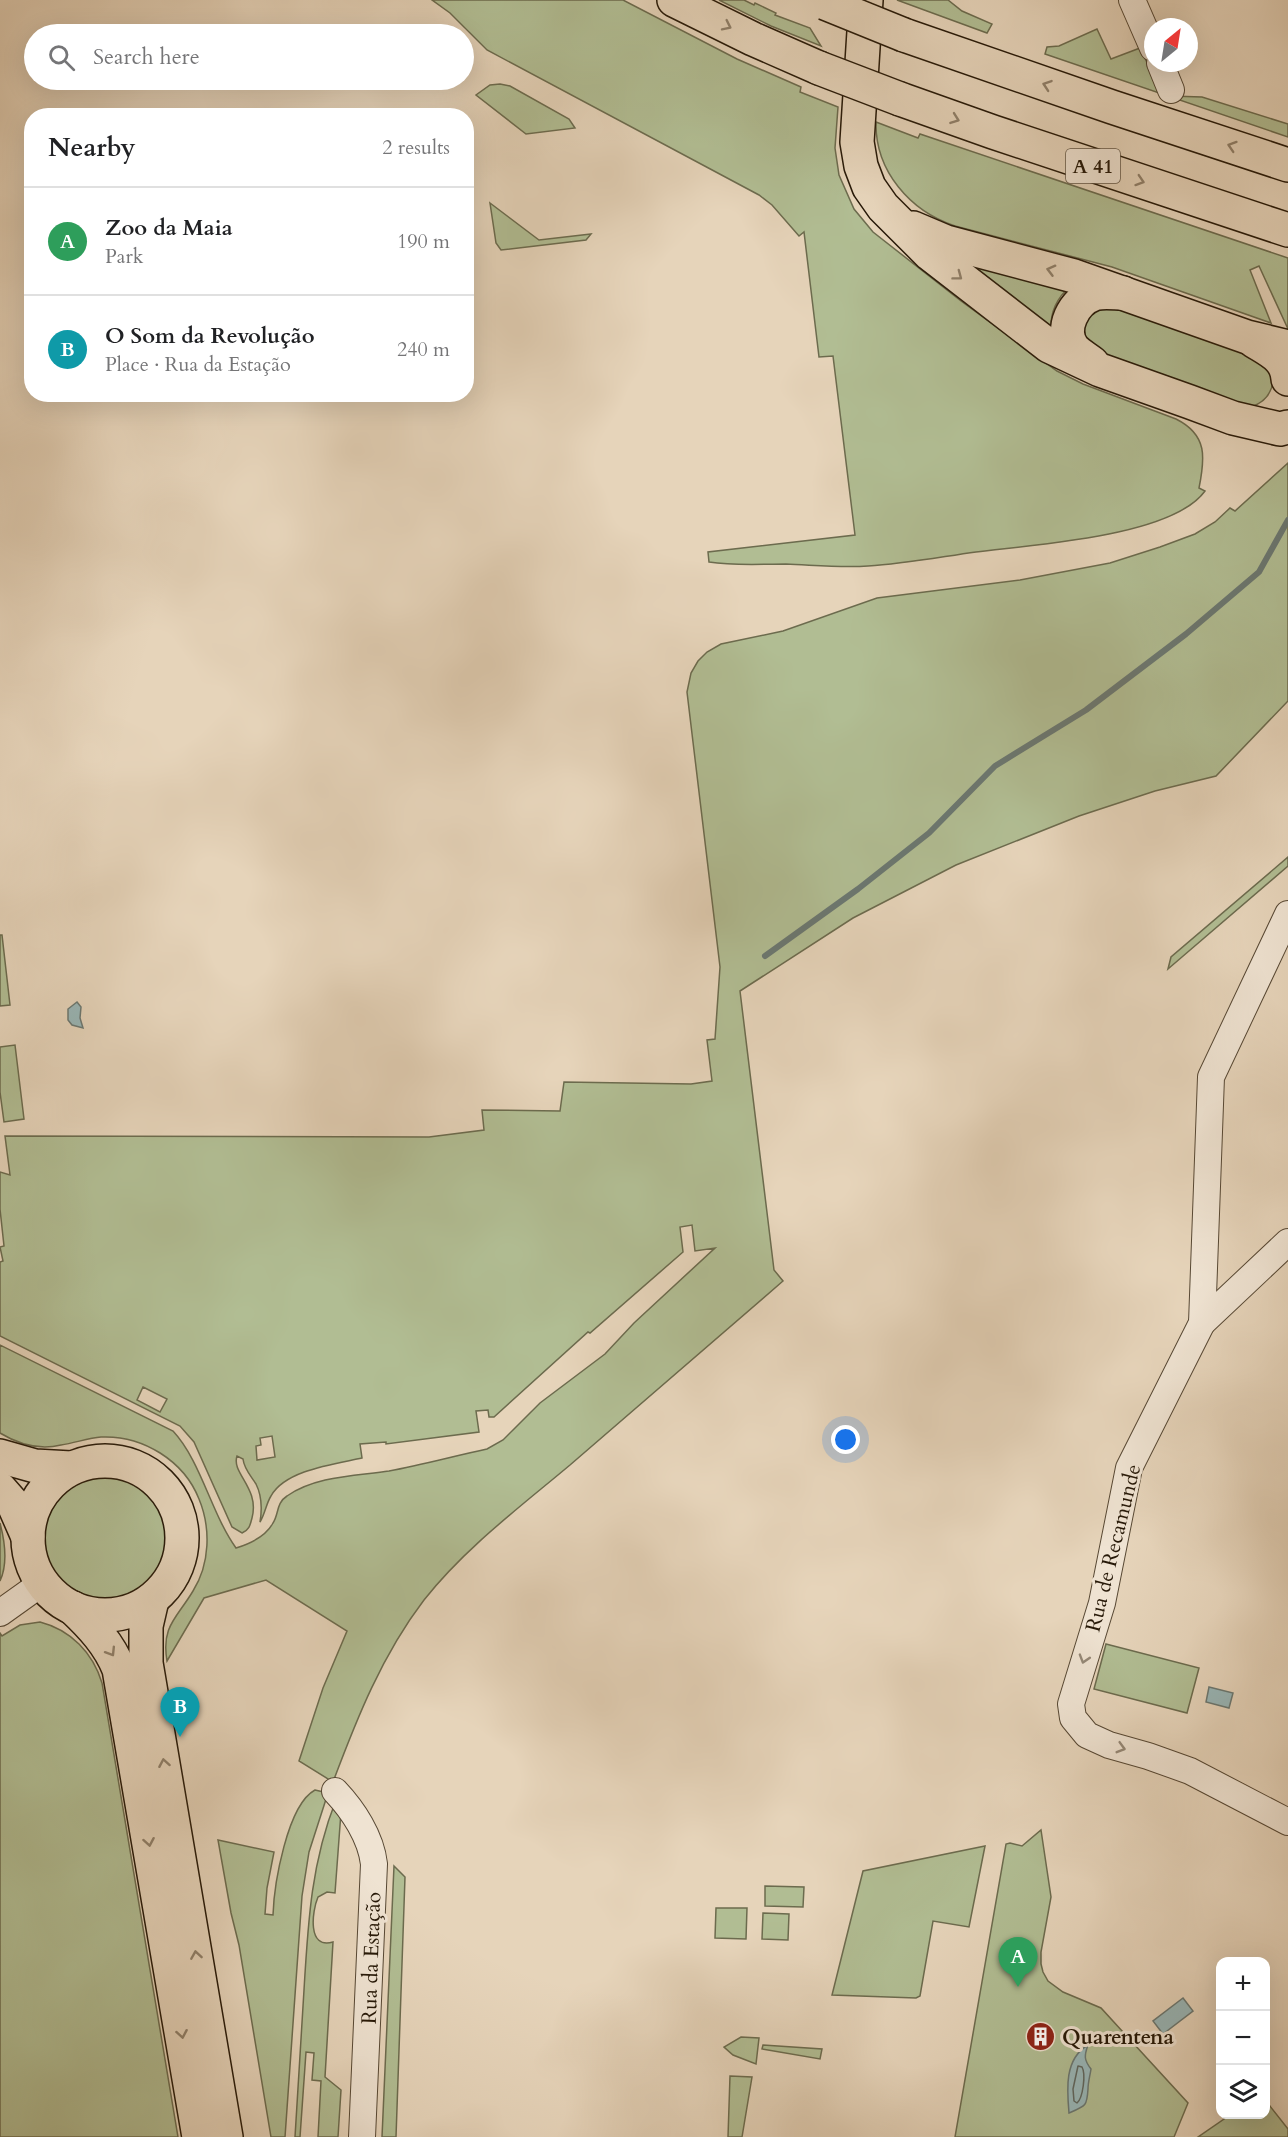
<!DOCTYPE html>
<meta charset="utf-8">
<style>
:root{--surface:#fff;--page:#f6f6f6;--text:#202124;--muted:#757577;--line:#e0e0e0;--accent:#111827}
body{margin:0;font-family:Cardo,serif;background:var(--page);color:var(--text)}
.controls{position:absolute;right:18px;bottom:18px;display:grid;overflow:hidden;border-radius:12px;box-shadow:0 6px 24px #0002}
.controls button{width:54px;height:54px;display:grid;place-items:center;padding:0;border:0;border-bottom:2px solid var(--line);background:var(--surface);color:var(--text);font:30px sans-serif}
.compass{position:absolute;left:1144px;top:18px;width:54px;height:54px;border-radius:50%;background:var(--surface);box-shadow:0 6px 24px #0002;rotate:30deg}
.you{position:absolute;left:846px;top:1440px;width:21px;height:21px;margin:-15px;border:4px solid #fff;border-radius:50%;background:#1a73e8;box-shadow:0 0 0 9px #1a73e833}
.badge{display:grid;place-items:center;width:39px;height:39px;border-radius:50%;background:var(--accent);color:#fff;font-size:20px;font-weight:700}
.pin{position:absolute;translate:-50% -50px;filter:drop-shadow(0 2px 3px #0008)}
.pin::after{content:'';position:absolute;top:32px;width:21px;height:18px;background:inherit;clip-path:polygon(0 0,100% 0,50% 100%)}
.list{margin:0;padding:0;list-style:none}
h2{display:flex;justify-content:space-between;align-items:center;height:78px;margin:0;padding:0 24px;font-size:26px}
h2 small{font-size:20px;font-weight:400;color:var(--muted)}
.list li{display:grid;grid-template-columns:39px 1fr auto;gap:18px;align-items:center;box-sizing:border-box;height:108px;padding:0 24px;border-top:2px solid var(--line)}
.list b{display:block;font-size:22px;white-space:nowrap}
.list p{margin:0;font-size:20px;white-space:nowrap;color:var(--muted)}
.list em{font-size:20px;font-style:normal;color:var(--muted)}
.icon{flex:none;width:33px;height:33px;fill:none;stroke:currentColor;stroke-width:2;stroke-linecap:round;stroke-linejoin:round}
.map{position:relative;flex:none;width:1288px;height:2137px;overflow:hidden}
.search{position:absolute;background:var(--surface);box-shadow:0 6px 24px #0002;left:24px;top:24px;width:450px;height:66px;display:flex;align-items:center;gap:15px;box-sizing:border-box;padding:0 21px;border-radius:33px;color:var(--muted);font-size:22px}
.panel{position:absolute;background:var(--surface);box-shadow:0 6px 24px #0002;left:24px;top:108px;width:450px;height:294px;border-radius:24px}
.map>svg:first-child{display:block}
.green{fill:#b1bd93;stroke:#6c6b4e;stroke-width:1.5;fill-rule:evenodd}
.water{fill:#99b7b8;stroke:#6b7872;stroke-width:1.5}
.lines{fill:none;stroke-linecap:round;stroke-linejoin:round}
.shore{stroke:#606860;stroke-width:1.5}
.stream{stroke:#6b7872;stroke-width:6}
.minor-casing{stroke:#574834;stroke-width:28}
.major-casing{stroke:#271908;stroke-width:36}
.highway-casing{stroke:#271908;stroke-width:36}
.minor{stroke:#efe3d2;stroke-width:26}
.major{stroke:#e6d4ba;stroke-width:33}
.highway{stroke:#e6d4ba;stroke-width:33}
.highway-bridge-casing{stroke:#271908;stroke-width:36;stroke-linecap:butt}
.highway-bridge{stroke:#e6d4ba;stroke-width:33}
.oneway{stroke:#90806a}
.oneway2{stroke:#958877}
.labels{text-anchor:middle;stroke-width:6;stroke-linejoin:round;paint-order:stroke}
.shield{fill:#efe3d2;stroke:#635645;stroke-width:1.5}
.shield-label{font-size:20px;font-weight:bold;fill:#271908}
.street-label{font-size:21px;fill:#271908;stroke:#efe3d2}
.poi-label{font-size:21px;font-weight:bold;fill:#271908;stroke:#efe3d2;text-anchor:start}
</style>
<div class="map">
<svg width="1288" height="2137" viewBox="0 0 1288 2137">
<rect width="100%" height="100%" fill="#e6d4ba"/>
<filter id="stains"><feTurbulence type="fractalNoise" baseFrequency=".00333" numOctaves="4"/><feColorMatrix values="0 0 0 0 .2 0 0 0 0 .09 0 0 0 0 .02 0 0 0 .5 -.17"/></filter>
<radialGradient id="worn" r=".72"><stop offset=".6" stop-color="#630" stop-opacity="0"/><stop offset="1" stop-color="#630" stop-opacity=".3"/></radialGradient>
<g class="green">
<path d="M432 0H623L737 59 801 87 800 92 838 107 835 148 839 175 854 209 873 232 961 301 1057 371 1083 384 1176 419C1208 435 1205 458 1199 488L1205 491C1172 537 1030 545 976 552 940 557 904 564 868 566 841 568 813 565 786 564 760 564 734 566 709 562L708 552 855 535 833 356 819 357 804 232 799 236 772 205 759 195 487 50 450 13Z"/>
<polygon points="719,0 744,0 754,5 755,3 776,13 775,15 810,28 821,46 771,26"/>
<polygon points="897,0 948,0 962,11 992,24 987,33"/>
<polygon points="1097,29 1111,59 1140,48 1157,83 1171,96 1202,97 1288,124 1288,137 1045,54 1047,47 1059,46"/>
<polygon points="500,84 510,86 569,119 575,128 526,134 476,95 490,85"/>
<path d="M876 122 918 138 920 134 1288 258V329L1259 266 1250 270 1271 323 1112 267 955 226C910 211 875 171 876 122Z"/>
<polygon points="490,203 539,240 591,234 586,240 501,250 496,243"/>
<path d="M945 252 1070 287C1057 297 1050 313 1051 330Z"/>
<path d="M1099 303 1254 350 1274 378C1272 393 1265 403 1250 407L1096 355 1083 338 1085 318Z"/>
<path d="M1288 463V701L1216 776 1155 791 1079 816 956 865 853 918 740 991 774 1270 783 1281C712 1343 641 1404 570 1465 520 1507 465 1548 424 1600 382 1655 357 1718 333 1782L299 1761 323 1688 347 1631 266 1580 204 1598 167 1661C161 1626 177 1618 193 1591 210 1564 211 1528 199 1499 184 1461 143 1435 101 1437 88 1438 75 1443 61 1445 40 1450 18 1444 0 1433V1345L173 1431C201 1461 211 1513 236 1548 249 1544 266 1536 273 1523 279 1514 276 1503 287 1496 316 1476 355 1476 389 1471 422 1465 454 1456 487 1449L503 1440 540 1403 605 1354 634 1323 715 1248 695 1251 692 1225 680 1227 683 1252 590 1333 588 1332 494 1417H489L488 1410 476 1411 479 1432 386 1444V1442L360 1444 362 1458C335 1464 285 1470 271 1496 266 1504 265 1514 260 1522 262 1510 262 1496 256 1484 251 1476 244 1469 243 1459L237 1456C231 1473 260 1488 252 1518 250 1526 249 1530 242 1533L232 1527 194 1442 180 1426 0 1336V1262L3 1261 0 1247 4 1246 0 1209V1172L10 1175 5 1136 429 1137 484 1130 482 1110 560 1111 564 1082 691 1084 712 1081 707 1040 715 1039 720 967 687 692 691 673 698 661 707 652 721 644 783 631 877 598 1020 580 1110 563 1160 547 1195 534 1215 522 1230 508 1235 511ZM143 1387 167 1399 160 1412 137 1400ZM272 1436 275 1457 257 1460 256 1446 261 1445 260 1438Z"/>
<polygon points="1288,857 1288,866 1168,969 1171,957"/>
<polygon points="0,935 2,935 10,1005 0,1006"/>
<polygon points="15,1045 24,1119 4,1122 0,1092 0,1047"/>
<circle cx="106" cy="1539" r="62"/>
<path d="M0 1523C5 1542 8 1564 0 1581Z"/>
<path d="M40 1622C71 1630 93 1653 102 1683L178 2137H0V1633L2 1636 20 1625Z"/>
<polygon points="1106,1644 1199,1668 1187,1713 1094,1689"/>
<path d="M315 1790 328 1793 309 1852 302 1896 285 2137H271L239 1945 231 1913 218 1840 274 1852 267 1888 265 1914 273 1915C274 1885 287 1805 315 1790Z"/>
<path d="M336 1800 341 1812 335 1893 327 1892 318 1897C312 1911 307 1950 333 1942L325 2077 341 2090 338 2137H318L321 2081 312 2080 314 2053 306 2052 300 2137H295C298 2088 301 2039 304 1990 308 1923 311 1863 336 1800Z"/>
<polygon points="1041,1830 1051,1897 1041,1952 1041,1964 1043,1972 1048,1981 1063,1992 1101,2008 1188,2103 1174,2137 955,2137 1006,1844 1010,1843 1022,1846"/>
<polygon points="985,1846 969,1927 933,1921 920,1996 916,1998 832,1995 863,1871"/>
<polygon points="394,1866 405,1877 396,2137 382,2137"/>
<polygon points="765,1886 804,1887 803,1907 765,1906"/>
<polygon points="716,1908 747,1908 746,1939 715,1938"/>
<polygon points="763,1913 789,1914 788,1940 762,1939"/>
<polygon points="741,2037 759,2038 756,2064 733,2055 724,2047"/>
<polygon points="763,2045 822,2049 820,2059 762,2049"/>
<polygon points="730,2076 752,2077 742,2137 728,2137"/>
<polygon points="1266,2101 1288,2129 1288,2137 1198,2137 1230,2115 1266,2114"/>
</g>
<g class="water">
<polygon points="77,1002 81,1007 80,1018 83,1028 72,1025 68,1020 68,1009"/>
<polygon points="1209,1687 1233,1693 1229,1708 1206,1702"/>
<polygon points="1183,1998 1193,2011 1163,2034 1153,2021"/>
<path d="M1088 2045C1084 2056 1084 2060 1091 2069 1090 2076 1088 2082 1088 2089 1087 2106 1086 2106 1069 2113 1067 2090 1064 2059 1088 2045Z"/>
</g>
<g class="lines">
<path class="shore" d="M1078 2066 1082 2067C1086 2074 1083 2098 1077 2103L1074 2101 1073 2089Z"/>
<polyline class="stream" points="765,956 858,889 929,833 995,766 1086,710 1186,634 1259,572 1288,520"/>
<defs>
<g id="minor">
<polyline points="1132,0 1153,48"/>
<polyline points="1160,63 1171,90"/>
<polyline points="1288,914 1211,1077 1202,1323 1129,1468 1102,1603 1071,1704 1073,1718 1087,1735 1109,1745 1148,1756 1190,1771 1288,1822"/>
<polyline points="1202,1323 1288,1242"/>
<polyline points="0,1613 42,1583"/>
<path d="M335 1791C353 1810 371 1837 374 1864L362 2137"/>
</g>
<g id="major">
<polyline points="866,0 857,142 861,166 869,187 883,207 930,254 1049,346 1100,370 1190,402 1233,418 1280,429 1288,427"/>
<polyline points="913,228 946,242 1074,276 1247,337 1288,347"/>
<path d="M1254 341C1270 351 1287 358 1288 379"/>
<path d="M1092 363C1086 358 1078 354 1073 348 1059 329 1074 301 1094 294 1103 291 1114 293 1123 293"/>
<polyline points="0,1456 35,1466 71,1468"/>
<circle cx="105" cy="1538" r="77"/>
<polyline points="0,1489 14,1505 28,1537"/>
<polyline points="152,1600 146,1626 146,1663 226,2137"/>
<path d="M73 1608C92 1626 109 1644 119 1669L199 2137"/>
</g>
<g id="highway">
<polyline points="674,0 753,39 819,68"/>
<polyline points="904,35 1112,107 1288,165"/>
<polyline points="900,99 993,132 1288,230"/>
</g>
</defs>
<use href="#minor" class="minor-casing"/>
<use href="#major" class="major-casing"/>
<use href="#highway" class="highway-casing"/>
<use href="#minor" class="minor"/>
<use href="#major" class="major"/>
<use href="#highway" class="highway"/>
<defs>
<g id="highway-bridge">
<polyline points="825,3 904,35"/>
<polyline points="819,68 900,99"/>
</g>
</defs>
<use href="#highway-bridge" class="highway-bridge-casing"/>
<use href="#highway-bridge" class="highway-bridge"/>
</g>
<defs><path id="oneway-chevron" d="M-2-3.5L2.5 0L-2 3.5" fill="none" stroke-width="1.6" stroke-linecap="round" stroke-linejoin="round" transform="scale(1.5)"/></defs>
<g class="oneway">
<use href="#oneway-chevron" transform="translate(727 26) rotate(26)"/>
<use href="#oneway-chevron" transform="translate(1047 85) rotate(-161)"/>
<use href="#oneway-chevron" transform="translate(955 119) rotate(20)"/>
<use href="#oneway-chevron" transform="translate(1232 146) rotate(-162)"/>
<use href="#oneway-chevron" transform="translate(1140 181) rotate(18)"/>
<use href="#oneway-chevron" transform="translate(1051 270) rotate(-165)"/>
<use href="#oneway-chevron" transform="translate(958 276) rotate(37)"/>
<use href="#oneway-chevron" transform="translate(111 1652) rotate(58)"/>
<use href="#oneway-chevron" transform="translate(164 1763) rotate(-100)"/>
<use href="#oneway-chevron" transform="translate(149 1842) rotate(80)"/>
<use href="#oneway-chevron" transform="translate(196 1955) rotate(-99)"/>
<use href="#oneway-chevron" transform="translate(182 2034) rotate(80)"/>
</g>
<g class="oneway2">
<use href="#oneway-chevron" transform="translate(1084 1659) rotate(107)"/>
<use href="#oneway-chevron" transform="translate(1121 1748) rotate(16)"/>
</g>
<defs>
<symbol id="building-disc" viewBox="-11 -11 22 22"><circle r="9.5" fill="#8f2418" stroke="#efe3d2"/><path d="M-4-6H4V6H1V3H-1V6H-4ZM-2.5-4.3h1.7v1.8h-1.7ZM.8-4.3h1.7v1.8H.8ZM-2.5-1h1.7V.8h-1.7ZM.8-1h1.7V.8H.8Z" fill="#fff"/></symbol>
</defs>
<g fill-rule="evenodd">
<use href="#building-disc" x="1024" y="2020" width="33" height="33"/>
</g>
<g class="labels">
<rect class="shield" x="1066" y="149" width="54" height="34" rx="4.5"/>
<g class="shield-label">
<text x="1093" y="173">A 41</text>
</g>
<g class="street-label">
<text transform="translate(1113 1548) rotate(-76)" y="7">Rua de Recamunde</text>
<text transform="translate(371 1958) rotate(-88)" y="7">Rua da Estação</text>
</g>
<g class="poi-label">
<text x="1062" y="2044">Quarentena</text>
</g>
</g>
<rect width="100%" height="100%" filter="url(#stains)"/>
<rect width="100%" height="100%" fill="url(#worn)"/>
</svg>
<div class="controls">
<button>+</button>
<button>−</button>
<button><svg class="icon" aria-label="layers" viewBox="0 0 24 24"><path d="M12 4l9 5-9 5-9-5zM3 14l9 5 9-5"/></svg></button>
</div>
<svg class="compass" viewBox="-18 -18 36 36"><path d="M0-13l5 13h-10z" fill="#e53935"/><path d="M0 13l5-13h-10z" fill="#757577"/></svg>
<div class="you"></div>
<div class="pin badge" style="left:1018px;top:1987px;background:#2e9e5b">A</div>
<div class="pin badge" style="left:180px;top:1737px;background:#0f9aa8">B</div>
<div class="search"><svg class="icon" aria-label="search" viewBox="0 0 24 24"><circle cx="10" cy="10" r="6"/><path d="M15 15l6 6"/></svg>Search here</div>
<section class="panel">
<h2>Nearby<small>2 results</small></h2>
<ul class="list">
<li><span class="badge" style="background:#2e9e5b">A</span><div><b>Zoo da Maia</b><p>Park</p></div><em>190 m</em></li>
<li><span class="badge" style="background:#0f9aa8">B</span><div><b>O Som da Revolução</b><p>Place · Rua da Estação</p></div><em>240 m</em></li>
</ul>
</section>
</div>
